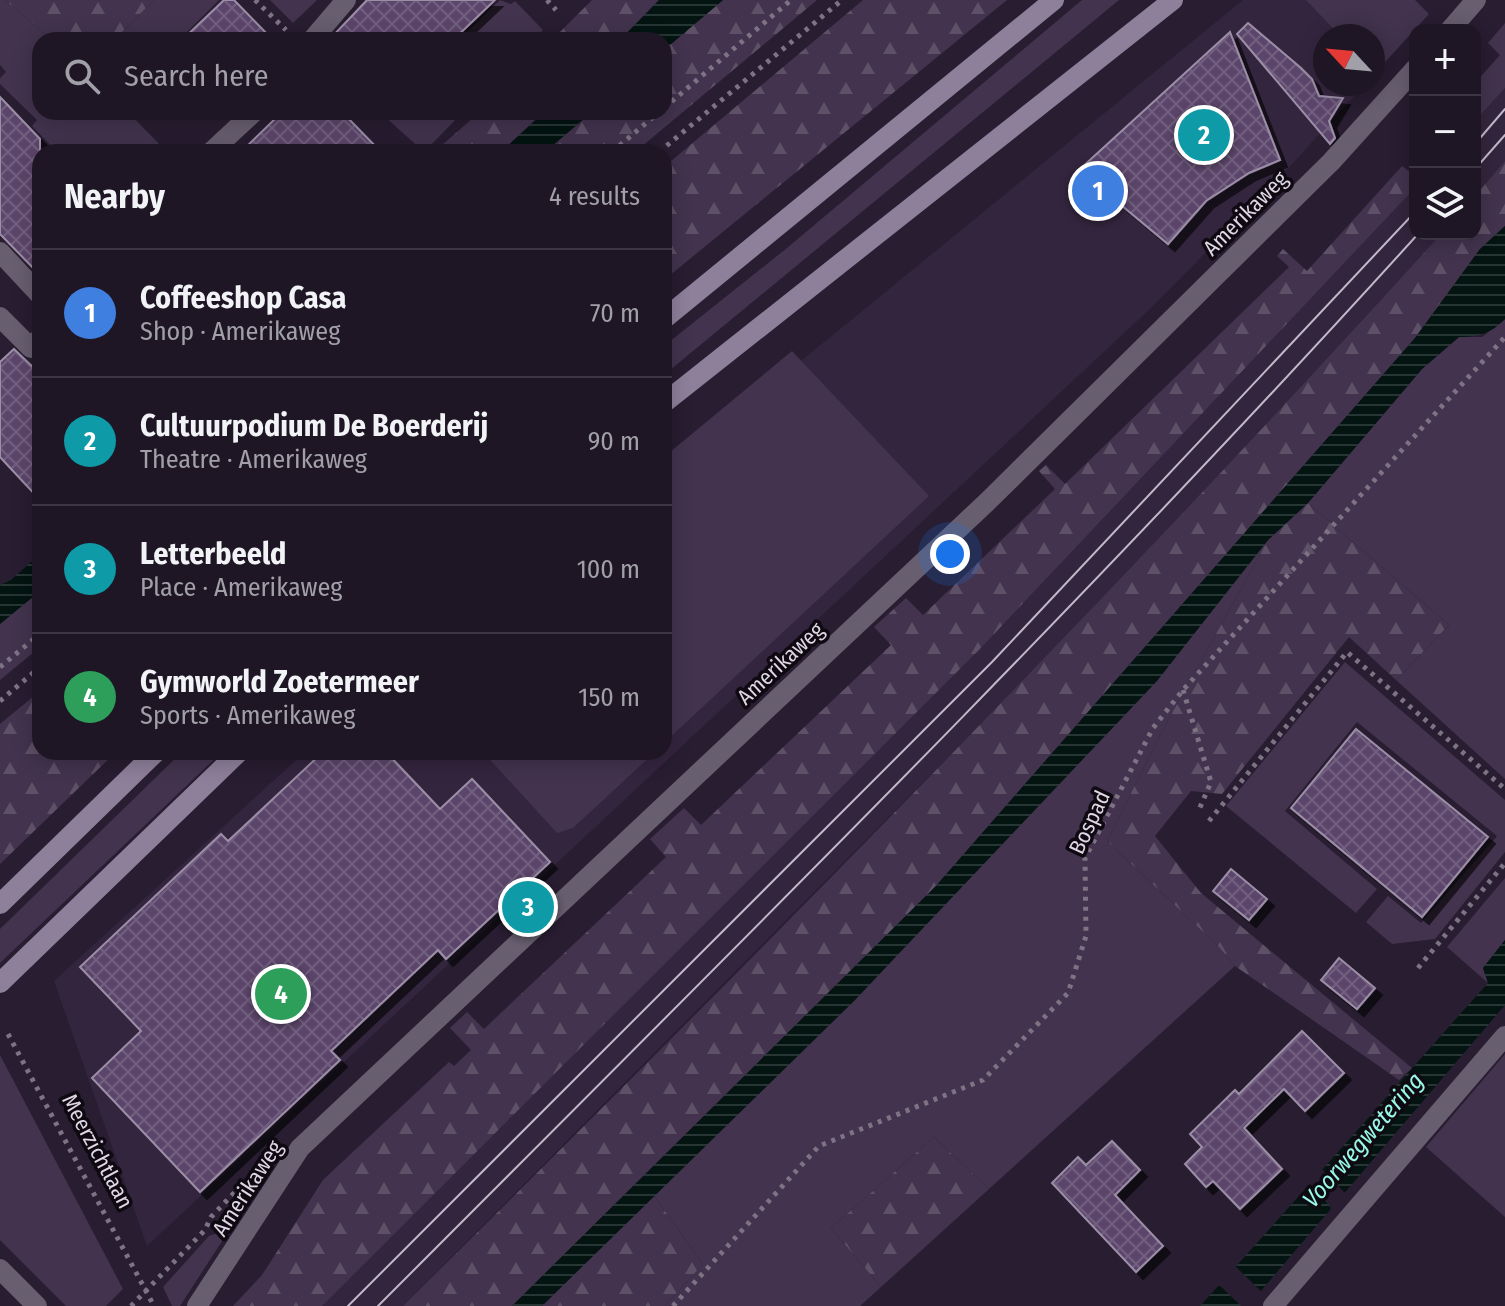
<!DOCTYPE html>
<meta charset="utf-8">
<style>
:root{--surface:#1e1625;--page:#2b2332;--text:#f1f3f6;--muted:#a19fa7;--line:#3c3542;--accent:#5bcebb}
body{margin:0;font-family:"Fira Sans Condensed",sans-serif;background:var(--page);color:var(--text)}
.controls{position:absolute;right:24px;top:24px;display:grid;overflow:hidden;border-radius:16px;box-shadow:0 4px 20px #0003}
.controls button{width:72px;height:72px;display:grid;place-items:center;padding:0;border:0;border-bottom:2px solid var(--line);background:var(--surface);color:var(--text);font:40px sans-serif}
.compass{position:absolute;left:1313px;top:24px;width:72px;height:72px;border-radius:50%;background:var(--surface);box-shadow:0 4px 20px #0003;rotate:296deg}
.you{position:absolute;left:950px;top:554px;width:28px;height:28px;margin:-20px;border:6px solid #fff;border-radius:50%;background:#1a73e8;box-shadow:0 0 0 12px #1a73e833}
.badge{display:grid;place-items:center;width:52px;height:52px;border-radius:50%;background:var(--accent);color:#fff;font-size:26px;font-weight:700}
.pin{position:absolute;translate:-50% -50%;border:4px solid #fff;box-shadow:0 2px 8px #0006}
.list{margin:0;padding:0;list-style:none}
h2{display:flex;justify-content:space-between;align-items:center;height:104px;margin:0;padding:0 32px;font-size:34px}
h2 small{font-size:26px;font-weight:400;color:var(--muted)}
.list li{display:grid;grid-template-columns:52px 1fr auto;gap:24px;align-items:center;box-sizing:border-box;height:128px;padding:0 32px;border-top:2px solid var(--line)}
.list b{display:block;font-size:30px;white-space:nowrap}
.list p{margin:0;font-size:26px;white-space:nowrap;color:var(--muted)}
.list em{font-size:26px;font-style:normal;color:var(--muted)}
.icon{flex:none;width:44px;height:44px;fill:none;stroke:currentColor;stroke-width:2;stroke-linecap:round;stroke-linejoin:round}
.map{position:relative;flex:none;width:1505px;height:1306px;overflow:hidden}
.search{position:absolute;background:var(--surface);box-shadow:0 4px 20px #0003;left:32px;top:32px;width:640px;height:88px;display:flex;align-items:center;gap:20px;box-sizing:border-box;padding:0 28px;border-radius:24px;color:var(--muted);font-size:30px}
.panel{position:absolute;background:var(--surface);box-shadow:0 4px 20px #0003;left:32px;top:144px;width:640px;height:616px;border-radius:24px}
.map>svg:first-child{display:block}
.built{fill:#34253e}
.green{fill:#43334e}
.forest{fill:url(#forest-firs)}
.water{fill:url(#water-rules)}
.pier{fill:#281d31}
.building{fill:url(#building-cross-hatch);stroke:#9c8ea7;stroke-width:2;filter:url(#shadow)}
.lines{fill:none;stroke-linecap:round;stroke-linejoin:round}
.path{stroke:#7d7384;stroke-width:5;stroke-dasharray:4 6;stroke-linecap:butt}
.minor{stroke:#675e6f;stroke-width:20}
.tertiary{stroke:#675e6f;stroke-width:20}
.secondary{stroke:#8e7f9b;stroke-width:20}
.tram{stroke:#c2b9c8;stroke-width:2}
.labels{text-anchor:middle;stroke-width:7;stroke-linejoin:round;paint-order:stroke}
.street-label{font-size:22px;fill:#dfd7e5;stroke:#0f0a12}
.water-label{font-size:24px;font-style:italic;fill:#97f8e6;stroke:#0f0a12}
</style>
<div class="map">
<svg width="1505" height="1306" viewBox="0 0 1505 1306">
<defs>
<pattern id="forest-firs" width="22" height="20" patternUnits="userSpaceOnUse" patternTransform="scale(2)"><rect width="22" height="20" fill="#43334e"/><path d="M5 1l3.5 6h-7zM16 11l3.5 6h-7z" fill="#5e5067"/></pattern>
<pattern id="water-rules" width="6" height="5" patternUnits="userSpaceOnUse" patternTransform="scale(2)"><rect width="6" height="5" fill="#031411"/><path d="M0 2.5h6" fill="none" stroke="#273534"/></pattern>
<pattern id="building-cross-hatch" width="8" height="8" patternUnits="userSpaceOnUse" patternTransform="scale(2)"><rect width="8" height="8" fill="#5b456b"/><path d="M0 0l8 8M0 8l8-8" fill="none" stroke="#725f80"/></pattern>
<filter id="shadow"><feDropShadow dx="7" dy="7" stdDeviation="0" flood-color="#0009"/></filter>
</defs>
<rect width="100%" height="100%" fill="#281d31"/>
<g class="built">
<polygon points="1243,0 1306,0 1340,36 1325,36 1325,84 1365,84 1284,173 1153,306 147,1246 54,981 305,752 664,752 664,464 807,356"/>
<polygon points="1505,88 1505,161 1475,196 1475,121"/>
<polygon points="1415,188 1415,234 1441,234 1241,455 1019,686 403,1306 321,1306 979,650"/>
</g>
<g class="green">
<polygon points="0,0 5,0 52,40 40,40 40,112 128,112 161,146 155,152 57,152 32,126 37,120 0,84 0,78 6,72 0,65"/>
<polygon points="154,0 219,0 179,40 114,40"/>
<polygon points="270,0 317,0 293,23"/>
<polygon points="500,0 511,4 515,1 543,30 534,40 459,40"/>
<polygon points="1082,0 1119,0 664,375 664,346 787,248"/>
<polygon points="1306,0 1415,0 1429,14 1375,73 1373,36 1340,36"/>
<polygon points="1505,23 1505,88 1475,121 1475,83 1500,55 1488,43"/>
<polygon points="386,112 463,112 424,152 383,115"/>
<polygon points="1505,319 1505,779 1396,680 1449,625 1308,503 1422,369 1459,337 1482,337"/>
<polygon points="792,351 929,496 664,743 664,457"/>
<polygon points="1268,540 1161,733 1107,841 1219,947 1235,966 989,1189 934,1137 831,1228 881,1287 860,1306 665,1306 703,1264 653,1194 855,1000 1229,588"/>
<polygon points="40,591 40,647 0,680 0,624"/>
<polygon points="1345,662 1505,800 1505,852 1435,939 1392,944 1366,922 1388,896 1421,923 1497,836 1357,722 1285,811 1377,889 1356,913 1226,806"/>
<polygon points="182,752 222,752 0,963 0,929"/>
<polygon points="483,752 655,752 573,828 557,833"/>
<polygon points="1505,878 1505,940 1483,968 1488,983 1447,947"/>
<polygon points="1505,1054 1505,1217 1426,1147"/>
<polygon points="0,1055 123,1289 106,1306 66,1306 0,1240"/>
<polygon points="230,1229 180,1306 172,1306 163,1287 209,1236"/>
</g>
<g class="forest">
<polygon points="5,0 154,0 114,40 52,40"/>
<polygon points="592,0 659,0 620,40 552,40"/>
<polygon points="723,0 817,0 635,152 545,152 592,112 664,112 664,50"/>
<polygon points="863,0 1007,0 664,280 664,167"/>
<polygon points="480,112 544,112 501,152 434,152"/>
<path d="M1505 161V226L1480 249 1415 338 935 887 512 1306H403C756 956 1107 603 1441 234H1475V196Z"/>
<polygon points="1402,166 1415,176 1415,188 979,650 322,1306 233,1306 262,1275 323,1180 449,1062 454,1066 471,1050 450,1028 467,1012 484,1029 666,857 650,839 684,808 701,825 891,645 874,627 906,598 923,615 1055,489 1039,471 1046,465 1065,484 1289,267 1277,256 1283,249 1307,271"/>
<polygon points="1308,503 1449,625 1396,680 1349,637 1222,794 1191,791 1155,836 1201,893 1412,1068 1399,1080 1235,966 1219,947 1107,841 1161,733 1268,540"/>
<polygon points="40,691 40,752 116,752 0,864 0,724"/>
<polygon points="934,1137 989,1189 881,1287 831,1228"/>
<polygon points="653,1194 703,1264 665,1306 542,1306"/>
</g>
<g class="water">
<polygon points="659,0 723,0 664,50 664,40 620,40"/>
<polygon points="544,112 592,112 545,152 501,152"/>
<path d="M1505 226V319C1490 334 1479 337 1459 337L1422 369 1308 503 1268 540 1157 681 855 1000 542 1306H512L935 887 1415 338 1480 249Z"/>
<polygon points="40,554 40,591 0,624 0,585 11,580"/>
<path d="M1505 940V1005L1248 1306H1200C1298 1199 1391 1091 1488 983L1483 968Z"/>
</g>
<g class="pier">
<polygon points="1321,1168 1344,1192 1350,1193 1331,1215 1330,1206 1307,1183"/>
<polygon points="1233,1264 1264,1294 1254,1306 1241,1306 1216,1282"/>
</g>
<g class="building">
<polygon points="224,0 234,0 273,40 182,40"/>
<polygon points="367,0 495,0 453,40 329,40"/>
<polygon points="1248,23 1301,68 1312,79 1319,96 1343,98 1329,121 1335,138 1330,144 1237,34"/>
<polygon points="1230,32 1280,160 1249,173 1206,201 1168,244 1079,170"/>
<polygon points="0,97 40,139 40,275 0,234"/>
<polygon points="282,112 342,112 381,152 241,152"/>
<polygon points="14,349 40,374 40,500 0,457 0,362"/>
<polygon points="1356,729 1488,837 1422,917 1291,808"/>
<polygon points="323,752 386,752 440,809 472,779 550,862 446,959 438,950 331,1051 340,1060 200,1192 92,1078 141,1031 80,967 221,834 228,841"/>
<polygon points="1231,869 1267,899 1249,920 1213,891"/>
<polygon points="1339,958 1375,988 1357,1009 1321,980"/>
<polygon points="1302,1031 1344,1073 1305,1111 1284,1089 1244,1128 1282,1169 1240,1209 1213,1181 1206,1187 1185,1164 1202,1147 1190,1134 1235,1090 1239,1094"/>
<polygon points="1112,1141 1140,1170 1115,1195 1163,1246 1136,1272 1052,1183 1078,1157 1086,1165"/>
</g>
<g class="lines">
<g class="path">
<polyline points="255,0 286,30"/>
<polyline points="547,0 556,10"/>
<polyline points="664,108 791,0"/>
<polyline points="612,152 659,112"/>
<polyline points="659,152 842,0"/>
<polyline points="0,667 40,634"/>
<polyline points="1183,690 1211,782 1198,812"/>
<polyline points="0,701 40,667"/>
<polyline points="1209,821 1347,652 1505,789"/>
<polyline points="1418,968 1505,863"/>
<polyline points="8,1034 154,1306"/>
<polyline points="131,1306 205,1230 211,1217 235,1192"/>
<polyline points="673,1306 819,1146 983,1080 1068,993 1086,936 1085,858 1153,728 1183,690 1505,337"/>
</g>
<g class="minor">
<polyline points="1450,30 1476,0"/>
<polyline points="312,40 346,0"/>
<polyline points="211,152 254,112"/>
<polyline points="0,252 40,295"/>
<polyline points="0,317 31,348 40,338"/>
<polyline points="197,1306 300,1148 987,502 1331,162 1415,69"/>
<polyline points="1273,1306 1505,1036"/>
</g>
<polyline class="tertiary" points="0,1269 37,1306"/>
<g class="secondary">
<polyline points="664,319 1054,0"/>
<polyline points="664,403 1173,0"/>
<polyline points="0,904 156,752"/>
<polyline points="0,983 239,752"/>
</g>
<g class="tram">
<polyline points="1475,144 1505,109"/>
<polyline points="1475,169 1505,135"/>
<polyline points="348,1306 992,662 1415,212"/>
<path d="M378 1306C730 953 1084 603 1418 234"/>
</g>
</g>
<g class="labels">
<g class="street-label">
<text transform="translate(1245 213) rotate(-45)" y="8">Amerikaweg</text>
<text transform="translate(780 663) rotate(-43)" y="8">Amerikaweg</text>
<text transform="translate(1089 822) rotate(-65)" y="8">Bospad</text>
<text transform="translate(98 1151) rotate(62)" y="8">Meerzichtlaan</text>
<text transform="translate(247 1188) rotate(-57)" y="8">Amerikaweg</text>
</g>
<g class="water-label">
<text transform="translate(1363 1140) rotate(-49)" y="8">Voorwegwetering</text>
</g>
</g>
</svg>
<div class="controls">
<button>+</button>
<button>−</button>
<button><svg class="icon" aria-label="layers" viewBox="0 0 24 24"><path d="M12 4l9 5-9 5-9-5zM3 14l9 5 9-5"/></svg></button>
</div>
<svg class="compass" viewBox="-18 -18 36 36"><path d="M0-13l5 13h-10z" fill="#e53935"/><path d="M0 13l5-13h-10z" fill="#a19fa7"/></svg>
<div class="you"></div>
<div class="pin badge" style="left:1098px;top:191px;background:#3f7fe0">1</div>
<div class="pin badge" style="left:1204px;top:135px;background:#0f9aa8">2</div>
<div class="pin badge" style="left:528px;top:907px;background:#0f9aa8">3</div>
<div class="pin badge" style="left:281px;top:994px;background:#2e9e5b">4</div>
<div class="search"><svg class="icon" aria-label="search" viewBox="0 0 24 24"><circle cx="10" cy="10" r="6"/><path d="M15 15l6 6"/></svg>Search here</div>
<section class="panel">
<h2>Nearby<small>4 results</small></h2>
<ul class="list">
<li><span class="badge" style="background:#3f7fe0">1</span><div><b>Coffeeshop Casa</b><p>Shop · Amerikaweg</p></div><em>70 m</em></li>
<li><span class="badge" style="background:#0f9aa8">2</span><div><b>Cultuurpodium De Boerderij</b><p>Theatre · Amerikaweg</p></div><em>90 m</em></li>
<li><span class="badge" style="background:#0f9aa8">3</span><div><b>Letterbeeld</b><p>Place · Amerikaweg</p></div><em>100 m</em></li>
<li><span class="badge" style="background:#2e9e5b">4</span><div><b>Gymworld Zoetermeer</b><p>Sports · Amerikaweg</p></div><em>150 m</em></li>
</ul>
</section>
</div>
